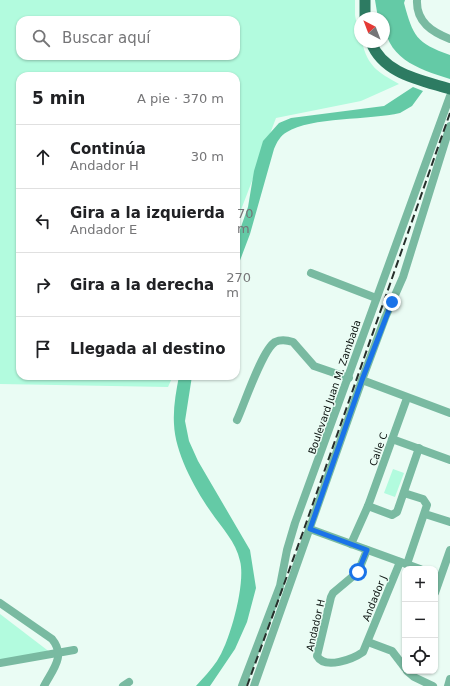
<!DOCTYPE html>
<html lang="es">
<meta charset="utf-8">
<style>
:root{--surface:#fff;--page:#f2f2f2;--text:#202124;--muted:#757577;--line:#e0e0e0}
body{margin:0;font-family:"DejaVu Sans",sans-serif;background:var(--page);color:var(--text)}
.controls{position:absolute;right:12px;bottom:12px;display:grid;overflow:hidden;border-radius:8px;box-shadow:0 1px 3px #0004}
.controls button{width:36px;height:36px;display:grid;place-items:center;padding:0;border:0;border-bottom:1px solid var(--line);background:var(--surface);color:var(--text);font:20px sans-serif}
.compass{position:absolute;left:354px;top:12px;width:36px;height:36px;border-radius:50%;background:var(--surface);box-shadow:0 1px 3px #0004;rotate:318deg}
.stop{position:absolute;width:12px;height:12px;margin:-9px;border:3px solid #1a73e8;border-radius:50%;background:#fff}
.stop.end{background:#1a73e8;border-color:#fff;box-shadow:0 1px 4px #0008}
.list{margin:0;padding:0;list-style:none}
h2{display:flex;justify-content:space-between;align-items:center;height:52px;margin:0;padding:0 16px;font-size:17px}
h2 small{font-size:13px;font-weight:400;color:var(--muted)}
.list li{display:grid;grid-template-columns:26px 1fr auto;gap:12px;align-items:center;box-sizing:border-box;height:64px;padding:0 16px;border-top:1px solid var(--line)}
.list b{display:block;font-size:15px;white-space:nowrap}
.list p{margin:0;font-size:13px;white-space:nowrap;color:var(--muted)}
.list em{font-size:13px;font-style:normal;color:var(--muted)}
.icon{flex:none;width:22px;height:22px;fill:none;stroke:currentColor;stroke-width:2;stroke-linecap:round;stroke-linejoin:round}
.map{position:relative;flex:none;width:450px;height:686px;overflow:hidden}
.search{position:absolute;background:var(--surface);box-shadow:0 1px 3px #0004;left:16px;top:16px;width:224px;height:44px;display:flex;align-items:center;gap:10px;box-sizing:border-box;padding:0 14px;border-radius:12px;color:var(--muted);font-size:15px}
.panel{position:absolute;background:var(--surface);box-shadow:0 1px 3px #0004;left:16px;top:72px;width:224px;height:308px;border-radius:12px}
.map>svg:first-child{display:block}
.green{fill:#b2fbde;fill-rule:evenodd}
.water{fill:#64caa6}
.lines{fill:none;stroke-linecap:round;stroke-linejoin:round}
.minor{stroke:#79baa1;stroke-width:8}
.major{stroke:#2d7b62;stroke-width:11}
.rail{stroke:#262f2b;stroke-width:2;stroke-dasharray:8 4;stroke-linecap:butt}
.route{stroke:#1a73e8;stroke-width:5}
.labels{text-anchor:middle;stroke-width:3;stroke-linejoin:round;paint-order:stroke}
.street-label{font-size:10px;fill:#0b120f;stroke:#eafcf4}
</style>
<div class="map">
<svg width="450" height="686" viewBox="0 0 450 686">
<rect width="100%" height="100%" fill="#eafcf4"/>
<g class="green">
<path d="M0 0H355V15L360 42H362C368 67 378 72 399 84L361 101 276 118 236 223V76H20V376H173L168 387 0 384ZM20 20H236V56H20Z"/>
<polygon points="393,469 404,473 395,497 384,493"/>
<polygon points="0,614 51,653 0,661"/>
</g>
<g class="water">
<path d="M375 0H405L404 3C413 36 416 43 450 55V79C417 69 384 57 384 18H378Z"/>
<path d="M413 87 423 91 412 106 400 113C371 120 310 117 287 132 280 136 277 142 274 149L250 234 236 271V241L248 207 254 171 263 141 279 123 291 118 384 106Z"/>
<path d="M179 376H192L185 421 189 441 198 461 250 550 256 588 247 622 235 649 210 686H196C203 678 211 670 217 661 230 642 246 583 240 561 236 542 222 528 211 512 195 489 175 453 174 424 173 408 176 392 179 376Z"/>
</g>
<g class="lines">
<g class="minor">
<path d="M417 0C416 22 432 32 450 39"/>
<polyline points="311,273 376,298"/>
<polyline points="362,380 450,413"/>
<path d="M237 420C244 405 262 350 275 342 281 339 287 340 293 342L314 366 349 378"/>
<polyline points="392,439 450,460"/>
<polyline points="404,493 423,499 427,505 407,564"/>
<polyline points="368,506 392,515 397,512 419,448"/>
<polyline points="425,514 450,522"/>
<polyline points="310,529 420,569"/>
<polyline points="351,544 368,506 407,398"/>
<path d="M367 550 358 572 333 593 331 597 317 656C325 670 353 659 363 652L400 562"/>
<polyline points="435,593 450,550"/>
<path d="M0 603 52 639C66 656 53 669 44 686"/>
<polyline points="368,642 392,651 405,668"/>
<polyline points="0,663 74,650"/>
<polyline points="407,671 414,677 433,686"/>
<polyline points="123,686 129,682"/>
<polyline points="242,686 280,586 287,550 295,523 450,96"/>
<polyline points="254,686 362,380 385,318 403,277 450,126"/>
<polyline points="448,686 450,679"/>
</g>
<g class="major">
<polyline points="365,0 365,18"/>
<path d="M371 42C383 74 421 80 450 89"/>
</g>
<polyline class="rail" points="247,686 303,532 450,113"/>
</g>
<g class="lines">
<polyline class="route" points="358,572 367,550 310,529 362,380 392,302"/>
</g>
<g class="labels">
<g class="street-label">
<text transform="translate(334 387) rotate(-71)" y="4">Boulevard Juan M. Zambada</text>
<text transform="translate(378 449) rotate(-70)" y="4">Calle C</text>
<text transform="translate(374 598) rotate(-68)" y="4">Andador J</text>
<text transform="translate(315 625) rotate(-77)" y="4">Andador H</text>
</g>
</g>
</svg>
<div class="controls">
<button>+</button>
<button>−</button>
<button><svg class="icon" aria-label="locate" viewBox="0 0 24 24"><circle cx="12" cy="12" r="6"/><path d="M12 2v4M12 18v4M2 12h4M18 12h4"/></svg></button>
</div>
<svg class="compass" viewBox="-18 -18 36 36"><path d="M0-13l5 13h-10z" fill="#e53935"/><path d="M0 13l5-13h-10z" fill="#757577"/></svg>
<div class="stop" style="left:358px;top:572px"></div>
<div class="stop end" style="left:392px;top:302px"></div>
<div class="search"><svg class="icon" aria-label="search" viewBox="0 0 24 24"><circle cx="10" cy="10" r="6"/><path d="M15 15l6 6"/></svg>Buscar aquí</div>
<section class="panel">
<h2>5 min<small>A pie · 370 m</small></h2>
<ul class="list">
<li><svg class="icon" aria-label="ahead" viewBox="0 0 24 24"><path d="M12 20V5M6 11l6-6 6 6"/></svg><div><b>Continúa</b><p>Andador H</p></div><em>30 m</em></li>
<li><svg class="icon" aria-label="left" viewBox="0 0 24 24"><path d="M17 20v-9H6M10 6l-5 5 5 5"/></svg><div><b>Gira a la izquierda</b><p>Andador E</p></div><em>70 m</em></li>
<li><svg class="icon" aria-label="right" viewBox="0 0 24 24"><path d="M7 20v-9h11M14 6l5 5-5 5"/></svg><div><b>Gira a la derecha</b></div><em>270 m</em></li>
<li><svg class="icon" aria-label="arrive" viewBox="0 0 24 24"><path d="M6 21V4h12l-3 4 3 4H6"/></svg><div><b>Llegada al destino</b></div></li>
</ul>
</section>
</div>
